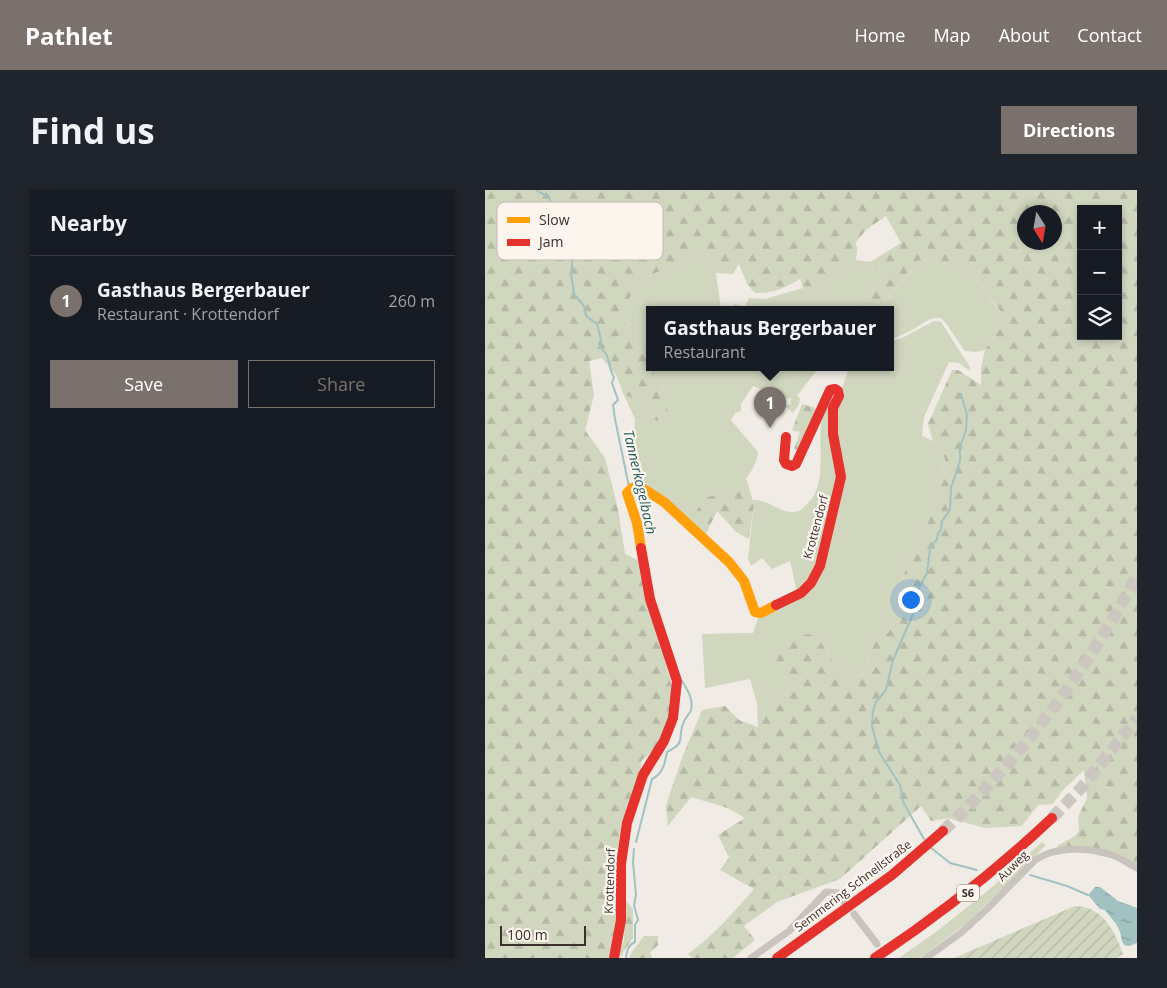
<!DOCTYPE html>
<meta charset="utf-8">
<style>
:root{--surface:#171b24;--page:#20242c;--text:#f1f3f6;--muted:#9ea1a6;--line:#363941;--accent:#7a716c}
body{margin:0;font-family:"Open Sans",sans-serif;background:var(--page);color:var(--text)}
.controls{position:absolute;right:15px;top:15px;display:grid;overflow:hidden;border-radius:0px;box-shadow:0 2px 8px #0003}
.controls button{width:45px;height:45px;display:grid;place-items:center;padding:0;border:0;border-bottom:1px solid var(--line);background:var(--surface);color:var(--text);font:25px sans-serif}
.compass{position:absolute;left:532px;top:15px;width:45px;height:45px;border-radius:50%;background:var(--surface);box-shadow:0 2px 8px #0003;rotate:169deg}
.scale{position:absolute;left:15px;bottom:12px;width:86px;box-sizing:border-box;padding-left:5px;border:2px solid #3b302b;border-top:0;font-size:14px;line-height:18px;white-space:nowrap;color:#3b302b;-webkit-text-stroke:4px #fbf5ee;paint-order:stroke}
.you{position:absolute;left:425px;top:409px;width:18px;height:18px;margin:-12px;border:4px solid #fff;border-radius:50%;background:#1a73e8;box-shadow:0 0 0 8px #1a73e833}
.badge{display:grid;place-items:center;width:32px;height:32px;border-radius:50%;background:var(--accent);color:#fff;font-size:16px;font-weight:700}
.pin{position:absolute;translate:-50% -41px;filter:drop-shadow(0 1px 2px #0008)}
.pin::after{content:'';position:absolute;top:26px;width:18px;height:15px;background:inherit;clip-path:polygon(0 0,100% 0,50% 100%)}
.popup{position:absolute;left:161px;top:116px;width:248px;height:65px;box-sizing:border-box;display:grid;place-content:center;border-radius:0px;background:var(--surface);filter:drop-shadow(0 1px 4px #0005);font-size:16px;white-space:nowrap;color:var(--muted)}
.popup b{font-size:19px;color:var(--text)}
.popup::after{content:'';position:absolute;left:50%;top:100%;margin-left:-10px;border:10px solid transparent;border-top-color:var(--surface)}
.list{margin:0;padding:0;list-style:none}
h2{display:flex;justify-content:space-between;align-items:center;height:65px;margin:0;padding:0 20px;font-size:21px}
h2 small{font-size:16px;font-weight:400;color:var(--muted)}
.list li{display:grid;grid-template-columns:32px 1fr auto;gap:15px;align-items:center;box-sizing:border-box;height:90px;padding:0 20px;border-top:1px solid var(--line)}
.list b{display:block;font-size:19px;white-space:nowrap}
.list p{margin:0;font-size:16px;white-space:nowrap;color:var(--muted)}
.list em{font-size:16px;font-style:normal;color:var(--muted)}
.actions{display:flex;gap:10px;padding:15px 20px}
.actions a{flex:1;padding:11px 0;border:1px solid var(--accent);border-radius:0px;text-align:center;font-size:18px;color:var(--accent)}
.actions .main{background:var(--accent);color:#fff}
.icon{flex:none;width:28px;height:28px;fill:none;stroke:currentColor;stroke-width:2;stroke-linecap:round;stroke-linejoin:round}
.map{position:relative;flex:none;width:652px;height:768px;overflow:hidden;border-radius:0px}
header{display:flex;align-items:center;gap:30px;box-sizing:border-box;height:70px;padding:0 25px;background:var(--accent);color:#fff}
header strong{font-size:24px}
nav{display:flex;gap:28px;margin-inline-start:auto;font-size:18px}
.intro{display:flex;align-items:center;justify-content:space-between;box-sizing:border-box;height:120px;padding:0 30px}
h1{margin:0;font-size:35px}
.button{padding:12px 22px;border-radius:0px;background:var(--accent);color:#fff;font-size:18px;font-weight:700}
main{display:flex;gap:30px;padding:0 30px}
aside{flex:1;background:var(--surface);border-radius:0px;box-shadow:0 2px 8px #0003}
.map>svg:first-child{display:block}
.green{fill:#d1d6bf}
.forest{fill:url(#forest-firs);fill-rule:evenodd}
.garden{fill:url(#garden-furrows)}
.water{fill:url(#water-ripples)}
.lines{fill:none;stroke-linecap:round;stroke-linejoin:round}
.stream{stroke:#a1c2c1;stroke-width:2}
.highway-tunnel{stroke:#ccc6c0;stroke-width:12;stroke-dasharray:12 6;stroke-linecap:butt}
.street{stroke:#c9c3be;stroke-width:7}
.slow{stroke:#ff9f0a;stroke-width:10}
.jam{stroke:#e5322d;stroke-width:10}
.labels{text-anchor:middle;stroke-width:4.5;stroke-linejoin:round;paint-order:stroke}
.shield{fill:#fbf5ee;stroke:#756b66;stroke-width:1}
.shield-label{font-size:11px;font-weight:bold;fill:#3b302b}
.street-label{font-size:12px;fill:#3b302b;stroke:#fbf5ee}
.water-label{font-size:14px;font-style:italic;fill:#1f5a5e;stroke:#fbf5ee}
.key{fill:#fbf5ee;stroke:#c1bab4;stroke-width:1}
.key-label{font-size:14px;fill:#3b302b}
</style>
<header>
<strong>Pathlet</strong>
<nav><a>Home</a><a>Map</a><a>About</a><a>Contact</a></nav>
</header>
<div class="intro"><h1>Find us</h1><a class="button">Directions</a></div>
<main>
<aside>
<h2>Nearby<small></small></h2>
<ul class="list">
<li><span class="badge">1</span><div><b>Gasthaus Bergerbauer</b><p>Restaurant · Krottendorf</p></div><em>260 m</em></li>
</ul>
<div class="actions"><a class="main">Save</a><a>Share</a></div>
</aside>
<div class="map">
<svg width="652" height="768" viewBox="0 0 652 768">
<defs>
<pattern id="forest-firs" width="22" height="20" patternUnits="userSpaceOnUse" patternTransform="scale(1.25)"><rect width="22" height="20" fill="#d1d6bf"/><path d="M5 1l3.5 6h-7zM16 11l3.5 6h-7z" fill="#b4b8a4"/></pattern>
<pattern id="garden-furrows" width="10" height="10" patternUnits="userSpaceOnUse" patternTransform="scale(1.25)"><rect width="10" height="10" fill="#d1d6bf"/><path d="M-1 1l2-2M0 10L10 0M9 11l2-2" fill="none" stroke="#b4b8a4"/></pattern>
<pattern id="water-ripples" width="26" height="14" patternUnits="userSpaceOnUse" patternTransform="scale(1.25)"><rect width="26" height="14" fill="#a1c2c1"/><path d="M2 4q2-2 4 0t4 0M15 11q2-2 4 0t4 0" fill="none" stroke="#849e9d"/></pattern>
</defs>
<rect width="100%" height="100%" fill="#f0ebe5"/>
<g class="green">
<path d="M217 63H222L231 83 236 119H165V177H334L312 206 315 208 314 214 308 223 300 216 306 214 305 210 308 209 293 206 268 196 256 214V221L250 223 246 230 273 262C271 279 258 295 242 303 237 305 228 306 222 307L215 333 192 306 186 313 160 295 148 259 150 229 139 205C153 208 163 219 171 231L181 204 135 123 157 89Z"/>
<polygon points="371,70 385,72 400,85 375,119 247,119 249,114 260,117 264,108 280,109 318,98 329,105"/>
<polygon points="434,70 483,77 516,123 512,142 500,160 491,162 480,161 460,132 455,128 449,128 443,130 427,140 405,150 405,119 394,119"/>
<polygon points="449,131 456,132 485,177 485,181 474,173 464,172 439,227 437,246 448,251 457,261 460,269 452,307 444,330 417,388 419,404 403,443 391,450 377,485 360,490 331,444 299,492 306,501 272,514 265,489 220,498 217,444 268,443 273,428 289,418 320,403 358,298 349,223 364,177 405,177 405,152 419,147"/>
<path d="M349 205 355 288 337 361 323 392 312 402 305 371 287 379 277 368 266 376 263 369 269 314 268 310C283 309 295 323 308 322 314 322 317 319 321 315 346 294 329 249 339 221 341 216 346 210 349 205Z"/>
<polygon points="557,652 561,655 482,733 435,768 414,768 455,739 506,698"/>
</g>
<g class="forest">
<path d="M0 0H652V675L633 665 572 658V656L590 646 594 641 593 627 602 608 599 580 578 600 568 614 553 615 537 636 500 638 463 628 446 631 436 616 355 689 292 712 259 736 270 750 248 768H208L203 764C229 745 248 723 269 699L235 680 244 668 233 645 260 628 243 618 206 607 183 636 181 615 197 568 217 520 240 516 254 530 273 537 272 514 305 501 299 492 291 473 297 458 308 445 331 444 360 490 377 485 391 450 403 443 419 404 417 388 444 330 452 307 460 269 457 261 448 251 443 234 467 180H473L496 195V178L500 160 512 142 516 122 483 77 434 70 396 116 390 119H375L400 85 385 72 416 53 401 26 381 40 371 52 372 60 371 70 329 105 318 98 315 89C300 98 287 104 270 103L262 94 254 74 248 84 231 83 222 63H217L157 89 135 123 181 204 183 228 171 231C163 219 153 208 139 205L131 185 117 168 104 171 109 205 100 240 120 268 133 319 140 364 154 371 187 497 186 515 181 539 172 557 157 570 154 584 143 614 134 648 130 677 132 737 124 768H0ZM596 19H633V146H596ZM540 22H570V52H540Z"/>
<polygon points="317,214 331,218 313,262 309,259 315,242 307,240"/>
<polygon points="261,288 269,314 264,349 251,342 232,321 221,344 186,313 192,305 215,332 212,320 222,307 242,303"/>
<polygon points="140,710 148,719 148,748 138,762 137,767 134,763 139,749"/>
<polygon points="159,746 173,746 173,755 165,763 168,768 144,768 147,762"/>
</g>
<path class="garden" d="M590 716C618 716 630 742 638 764L631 768H469Z"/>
<path class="water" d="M610 697H615L633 711 652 718V753L644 756 639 755C635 748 637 746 634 740 632 733 624 726 620 720L615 719 603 705Z"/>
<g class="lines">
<g class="stream">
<path d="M51 0 64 7 69 22 75 27V35L86 57 88 67 86 83 89 104 99 116 101 126 112 134 116 150 114 154C115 158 118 160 121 164 125 171 124 180 129 187L127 193 133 210 128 215 130 229 144 297"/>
<polyline points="439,649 418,612 415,595 394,562 387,536 388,521 391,512 401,500 408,470 428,424 428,415 433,400 442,383 445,359 452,349 453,343 456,340 457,331 465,320 466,298 475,271 475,257 481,240 482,225 476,204"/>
<path d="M151 652 167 589C178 584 180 573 182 562 202 552 192 550 198 534 199 529 204 525 206 520 209 510 202 499 197 491"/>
<polyline points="445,657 465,673 492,680"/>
<polyline points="545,685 582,696 603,705"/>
<path d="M141 768C142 760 143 755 150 752V735L153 730 149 715 151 705 148 672 149 659"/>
</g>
<g class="highway-tunnel">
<polyline points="567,628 597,597 652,528"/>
<path d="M458 641C538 565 600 483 652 386"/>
</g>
<g class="street">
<polyline points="369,724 392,754"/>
<polyline points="266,768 304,741 341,702 353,703 358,711"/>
<path d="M441 768 477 742 503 718 550 670C571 656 603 657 627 665 636 668 644 674 652 678"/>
</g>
<polyline class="slow" points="156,358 152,333 142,303 147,298 154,296 179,312 244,372 259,391 270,422 276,423 291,415"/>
<g class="jam">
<polyline points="291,415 316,403 326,393 335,376 356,287 348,244 348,218 354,206 353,201 350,199 345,200 311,274 307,276 301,274 299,270 301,247"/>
<polyline points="129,768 136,730 136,674 142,633 158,585 179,551 188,528 192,491 165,409 156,358"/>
<polyline points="292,768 407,685 458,641"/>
<path d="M390 768C453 726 512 680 567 628"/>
</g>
</g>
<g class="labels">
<rect class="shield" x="472" y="694.5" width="22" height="17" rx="4"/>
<g class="shield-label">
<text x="483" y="707">S6</text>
</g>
<g class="street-label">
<text transform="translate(331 337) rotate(-75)" y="4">Krottendorf</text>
<text transform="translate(528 676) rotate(-45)" y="4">Auweg</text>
<text transform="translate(125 691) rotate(-88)" y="4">Krottendorf</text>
<text transform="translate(368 696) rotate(-37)" y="4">Semmering Schnellstraße</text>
</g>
<g class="water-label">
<text transform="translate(155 292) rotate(77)" y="5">Tannerkogelbach</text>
</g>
</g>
<rect x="12" y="12" width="166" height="58" rx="8" class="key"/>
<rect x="22" y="27" width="23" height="6" fill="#ff9f0a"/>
<rect x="22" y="49" width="23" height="7" fill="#e5322d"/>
<g class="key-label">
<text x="54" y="35">Slow</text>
<text x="54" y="57">Jam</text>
</g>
</svg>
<div class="controls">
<button>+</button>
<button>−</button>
<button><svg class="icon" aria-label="layers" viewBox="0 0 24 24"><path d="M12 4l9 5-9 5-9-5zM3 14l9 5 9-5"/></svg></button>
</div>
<svg class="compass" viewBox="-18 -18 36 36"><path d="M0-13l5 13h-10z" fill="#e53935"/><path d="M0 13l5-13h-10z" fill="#9ea1a6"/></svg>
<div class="scale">100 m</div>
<div class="you"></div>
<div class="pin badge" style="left:285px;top:238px">1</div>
<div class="popup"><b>Gasthaus Bergerbauer</b>Restaurant</div>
</div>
</main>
